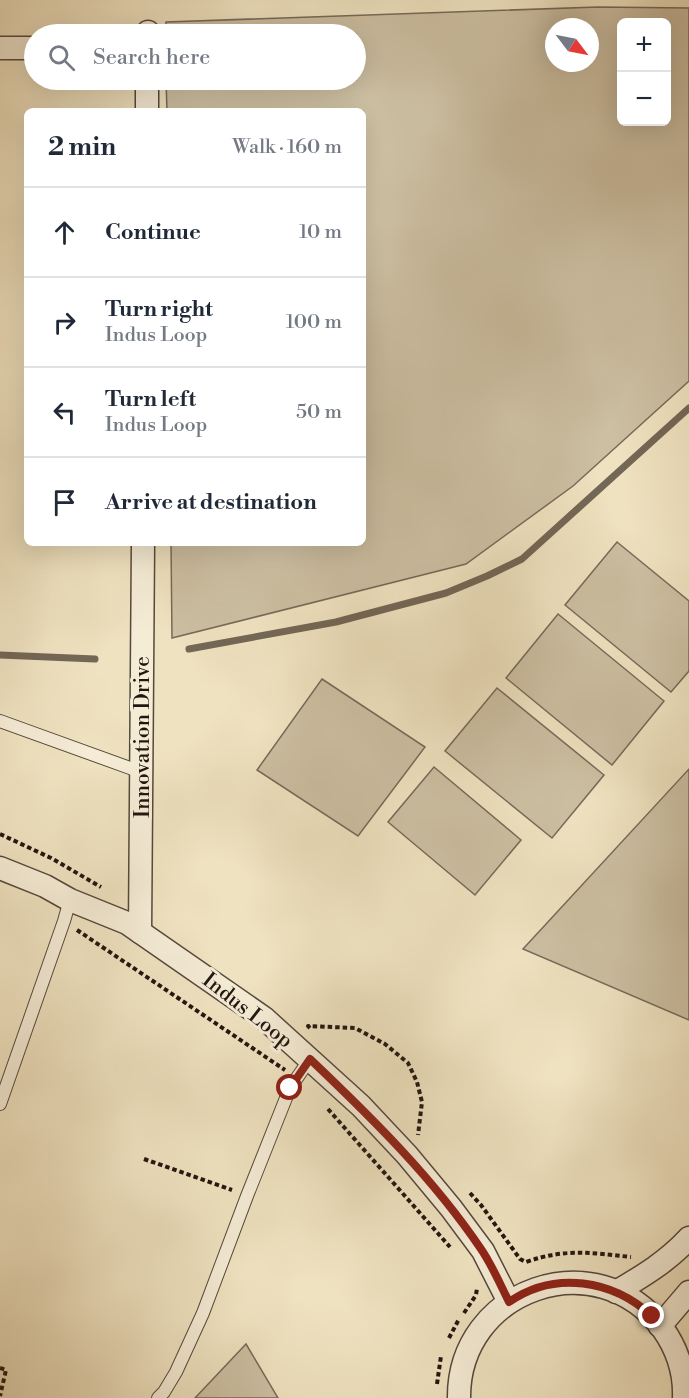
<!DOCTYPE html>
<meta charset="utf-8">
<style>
:root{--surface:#fff;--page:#f2f2f3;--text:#1f2937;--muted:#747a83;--line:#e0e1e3}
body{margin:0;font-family:"Libre Bodoni",serif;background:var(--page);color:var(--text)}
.controls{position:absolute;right:18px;top:18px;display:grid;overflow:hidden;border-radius:9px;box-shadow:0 6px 24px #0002}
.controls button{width:54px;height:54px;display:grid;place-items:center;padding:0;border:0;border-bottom:2px solid var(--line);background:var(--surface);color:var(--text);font:30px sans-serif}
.compass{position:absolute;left:545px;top:18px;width:54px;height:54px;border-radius:50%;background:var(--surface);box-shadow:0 6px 24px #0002;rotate:122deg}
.stop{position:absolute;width:18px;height:18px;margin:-14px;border:4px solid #8f2418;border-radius:50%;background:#fff}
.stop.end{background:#8f2418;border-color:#fff;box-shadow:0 2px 6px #0008}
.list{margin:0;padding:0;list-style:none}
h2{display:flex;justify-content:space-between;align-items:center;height:78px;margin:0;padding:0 24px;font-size:26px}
h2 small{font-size:20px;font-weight:400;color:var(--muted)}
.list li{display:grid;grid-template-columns:39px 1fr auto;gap:18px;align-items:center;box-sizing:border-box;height:90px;padding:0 24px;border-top:2px solid var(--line)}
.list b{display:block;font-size:22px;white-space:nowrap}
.list p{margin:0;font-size:20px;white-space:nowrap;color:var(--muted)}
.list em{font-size:20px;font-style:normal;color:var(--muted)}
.icon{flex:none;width:33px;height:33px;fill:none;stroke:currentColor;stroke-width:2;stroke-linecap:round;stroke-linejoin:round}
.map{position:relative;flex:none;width:689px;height:1398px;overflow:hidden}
.search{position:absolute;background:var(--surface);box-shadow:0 6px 24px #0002;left:24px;top:24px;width:342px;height:66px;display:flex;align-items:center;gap:15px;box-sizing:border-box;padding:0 21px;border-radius:33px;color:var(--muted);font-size:22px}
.panel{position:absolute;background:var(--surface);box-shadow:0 6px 24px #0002;left:24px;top:108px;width:342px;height:438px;border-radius:9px}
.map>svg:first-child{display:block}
.green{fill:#ccbfa2;stroke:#776a59;stroke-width:1.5;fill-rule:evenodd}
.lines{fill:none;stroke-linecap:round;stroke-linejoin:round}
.stream{stroke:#736756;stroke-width:7}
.service-casing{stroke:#55493c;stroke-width:14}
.minor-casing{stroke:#55493c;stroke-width:25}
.path{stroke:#221610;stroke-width:4;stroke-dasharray:4.5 3;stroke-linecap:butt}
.service{stroke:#f5ecd6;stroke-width:12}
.minor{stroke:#f5ecd6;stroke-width:22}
.route{stroke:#8f2418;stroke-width:8}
.labels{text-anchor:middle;stroke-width:6;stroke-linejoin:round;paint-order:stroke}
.street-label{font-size:21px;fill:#221610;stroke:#f5ecd6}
</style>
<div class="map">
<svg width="689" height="1398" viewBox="0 0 689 1398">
<rect width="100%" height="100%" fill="#efe2c0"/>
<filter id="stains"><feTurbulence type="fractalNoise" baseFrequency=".00333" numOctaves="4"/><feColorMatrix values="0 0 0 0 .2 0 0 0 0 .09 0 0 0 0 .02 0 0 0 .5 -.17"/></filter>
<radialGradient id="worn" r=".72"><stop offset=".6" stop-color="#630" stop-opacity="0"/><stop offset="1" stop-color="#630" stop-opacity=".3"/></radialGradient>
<g class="green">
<path d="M598 7 689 8V381L573 486 466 564 172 638 171 543H363V111H167L166 80H356V34H166V22ZM666 22V122H622V22ZM554 27H590V63H554Z"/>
<polygon points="617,542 689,601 689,671 671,692 565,605"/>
<polygon points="558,614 664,701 612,765 506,678"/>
<polygon points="322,679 425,747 358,836 257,770"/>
<polygon points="497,688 604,775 552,838 445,751"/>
<polygon points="434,767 521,840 475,895 388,822"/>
<polygon points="689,769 689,1020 523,949"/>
<polygon points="246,1344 278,1398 195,1398"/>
</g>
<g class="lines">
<g class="stream">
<polyline points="189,649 336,622 446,593 487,576 522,559 689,408"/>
<polyline points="0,655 95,659"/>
</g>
<defs>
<g id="service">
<polyline points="0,721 141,772"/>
<polyline points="0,1104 64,921 70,900"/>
<polyline points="158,1398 164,1392 176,1372 203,1313 247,1196 290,1088 310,1059"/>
</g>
<g id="minor">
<polyline points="148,34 148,32"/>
<polyline points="0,48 34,48"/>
<polyline points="147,111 147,80"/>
<polyline points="0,868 45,886 70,900 127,923 264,1018 361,1106 407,1155 451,1208 483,1251 509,1302"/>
<polyline points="140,932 143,543"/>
<path d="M616 1292C643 1276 668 1261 689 1238"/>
<polyline points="660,1326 689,1292"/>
<path d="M459 1398C458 1289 597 1240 663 1329 677 1349 685 1373 684 1398"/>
</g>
</defs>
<use href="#service" class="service-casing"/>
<use href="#minor" class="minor-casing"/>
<g class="path">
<polyline points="0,834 51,858 101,887"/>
<polyline points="77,930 285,1070"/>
<polyline points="310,1028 308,1026 355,1028 385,1044 408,1063 417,1082 422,1102 418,1135"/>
<polyline points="328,1109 450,1247"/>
<polyline points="144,1159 232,1190"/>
<path d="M470 1193 481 1205 520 1259 526 1262C566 1248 591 1253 631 1257"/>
<polyline points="464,1313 476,1295 477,1288"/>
<polyline points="449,1338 459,1319"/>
<polyline points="0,1368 6,1370 0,1396"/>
<polyline points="437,1384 441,1356"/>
</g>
<use href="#service" class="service"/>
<use href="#minor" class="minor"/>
</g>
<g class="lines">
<path class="route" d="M290 1088 310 1059C372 1118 433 1178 481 1249 492 1265 500 1284 509 1302 555 1270 613 1280 652 1316"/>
</g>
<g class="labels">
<g class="street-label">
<text transform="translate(142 737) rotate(-90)" y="7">Innovation Drive</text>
<text transform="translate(248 1010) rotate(38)" y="7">Indus Loop</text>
</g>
</g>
<rect width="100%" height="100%" filter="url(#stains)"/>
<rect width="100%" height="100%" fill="url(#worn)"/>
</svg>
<div class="controls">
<button>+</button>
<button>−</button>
</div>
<svg class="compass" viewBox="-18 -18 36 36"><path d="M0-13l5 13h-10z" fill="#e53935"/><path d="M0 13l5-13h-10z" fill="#747a83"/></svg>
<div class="stop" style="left:290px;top:1088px"></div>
<div class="stop end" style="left:652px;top:1316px"></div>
<div class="search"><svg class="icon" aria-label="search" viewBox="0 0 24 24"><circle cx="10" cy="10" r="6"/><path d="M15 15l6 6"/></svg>Search here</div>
<section class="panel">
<h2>2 min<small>Walk · 160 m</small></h2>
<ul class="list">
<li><svg class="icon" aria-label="ahead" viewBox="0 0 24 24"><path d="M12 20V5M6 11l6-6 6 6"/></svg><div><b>Continue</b></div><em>10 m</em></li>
<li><svg class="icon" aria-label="right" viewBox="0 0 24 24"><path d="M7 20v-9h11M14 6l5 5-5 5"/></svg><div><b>Turn right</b><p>Indus Loop</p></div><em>100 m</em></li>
<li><svg class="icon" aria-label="left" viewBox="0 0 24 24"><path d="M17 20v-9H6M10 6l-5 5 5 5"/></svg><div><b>Turn left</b><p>Indus Loop</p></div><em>50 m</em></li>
<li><svg class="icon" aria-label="arrive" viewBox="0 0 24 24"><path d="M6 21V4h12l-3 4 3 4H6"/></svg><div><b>Arrive at destination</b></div></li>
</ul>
</section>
</div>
